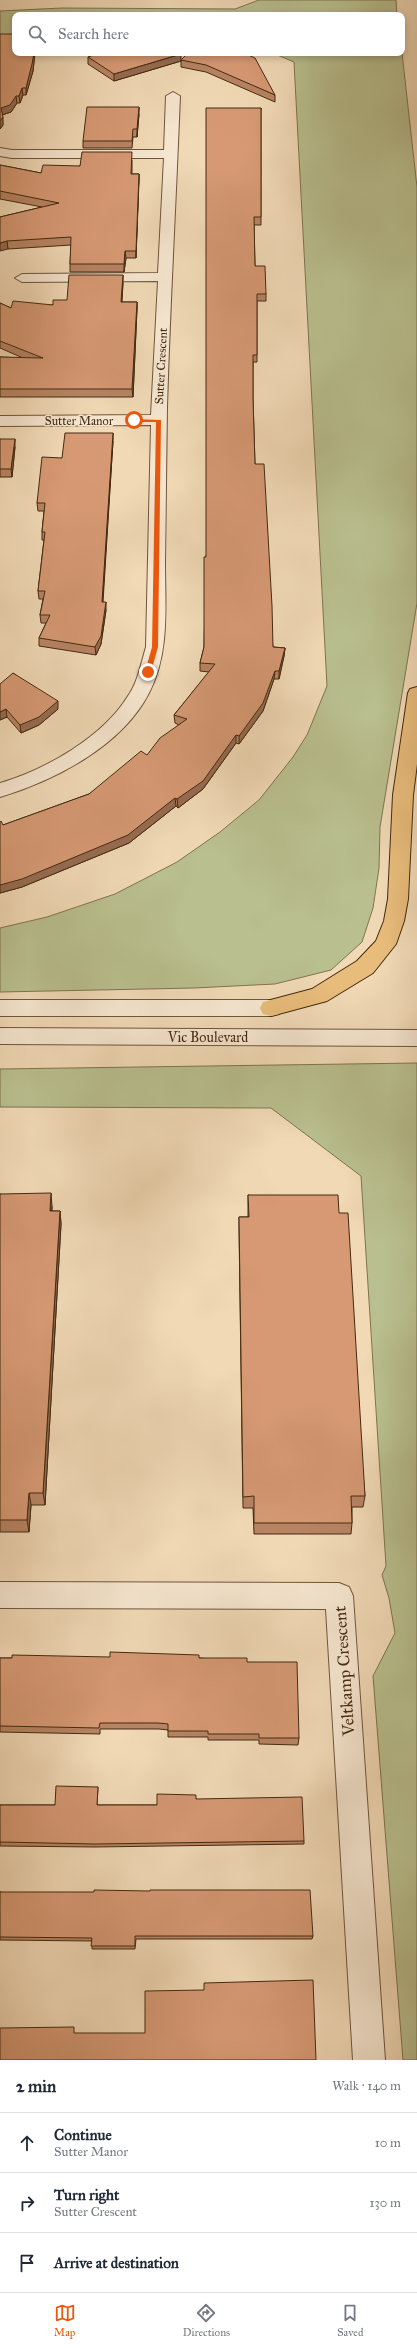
<!DOCTYPE html>
<meta charset="utf-8">
<style>
:root{--surface:#fff;--page:#f2f2f3;--text:#1f2937;--muted:#747a83;--line:#e0e1e3;--accent:#ea580c}
body{margin:0;font-family:"IM FELL Great Primer",serif;background:var(--page);color:var(--text)}
.stop{position:absolute;width:12px;height:12px;margin:-9px;border:3px solid #ea580c;border-radius:50%;background:#fff}
.stop.end{background:#ea580c;border-color:#fff;box-shadow:0 1px 4px #0008}
.list{margin:0;padding:0;list-style:none}
h2{display:flex;justify-content:space-between;align-items:center;height:52px;margin:0;padding:0 16px;font-size:17px}
h2 small{font-size:13px;font-weight:400;color:var(--muted)}
.list li{display:grid;grid-template-columns:26px 1fr auto;gap:12px;align-items:center;box-sizing:border-box;height:60px;padding:0 16px;border-top:1px solid var(--line)}
.list b{display:block;font-size:15px;white-space:nowrap}
.list p{margin:0;font-size:13px;white-space:nowrap;color:var(--muted)}
.list em{font-size:13px;font-style:normal;color:var(--muted)}
.icon{flex:none;width:22px;height:22px;fill:none;stroke:currentColor;stroke-width:2;stroke-linecap:round;stroke-linejoin:round}
.map{position:relative;flex:none;width:417px;height:2060px;overflow:hidden}
.search{position:absolute;background:var(--surface);box-shadow:0 2px 6px #0003;left:12px;right:12px;top:12px;height:44px;display:flex;align-items:center;gap:10px;box-sizing:border-box;padding:0 14px;border-radius:8px;color:var(--muted);font-size:15px}
.sheet{height:232px;background:var(--surface)}
nav{display:flex;justify-content:space-around;align-items:center;box-sizing:border-box;height:56px;border-top:1px solid var(--line);background:var(--surface);font-size:11px;color:var(--muted)}
nav a{display:grid;justify-items:center;gap:2px}
nav .on{color:var(--accent)}
.map>svg:first-child{display:block}
.green{fill:#b9bf8f;stroke:#7e7450}
.lines{fill:none;stroke-linecap:round;stroke-linejoin:round}
.minor-casing{stroke:#6e563a;stroke-width:2}
.highway-casing{stroke:#432a11;stroke-width:2}
.minor{fill:#f6e6d0;fill-rule:evenodd}
.highway{fill:#e8bc7b;fill-rule:evenodd}
.wall{fill:#b88464;stroke:#432a11}
.shaded-wall{fill:#966b51;stroke:#432a11}
.building{fill:#d69974;stroke:#432a11}
.route{fill:#ea580c}
.labels{text-anchor:middle;stroke-width:3;stroke-linejoin:round;paint-order:stroke}
.far-street-label{font-size:12px;fill:#432a11;stroke:#f6e6d0}
.street-label{font-size:14px;fill:#432a11;stroke:#f6e6d0}
.near-street-label{font-size:17px;fill:#432a11;stroke:#f6e6d0}
</style>
<div class="map">
<svg width="417" height="2060" viewBox="0 0 417 2060">
<rect width="100%" height="100%" fill="#f1d9b6"/>
<filter id="stains"><feTurbulence type="fractalNoise" baseFrequency=".005" numOctaves="4"/><feColorMatrix values="0 0 0 0 .2 0 0 0 0 .09 0 0 0 0 .02 0 0 0 .5 -.17"/></filter>
<radialGradient id="worn" r=".72"><stop offset=".6" stop-color="#630" stop-opacity="0"/><stop offset="1" stop-color="#630" stop-opacity=".3"/></radialGradient>
<g class="green">
<polygon points="259,0 396,0 397,15 15,15 15,39 0,39 0,11 62,8 235,9"/>
<polygon points="273,53 402,53 417,187 417,603 380,827 379,868 373,908 362,942 331,970 275,984 194,988 0,992 0,928 47,917 115,894 177,862 220,832 259,800 293,757 307,735 327,686 294,62"/>
<polygon points="417,1063 417,2060 403,2060 373,1676 395,1633 389,1598 382,1575 386,1566 361,1176 271,1108 0,1107 0,1069"/>
</g>
<g class="lines">
<defs>
<g id="minor">
<path d="M173 92 180 96C176 200 170 304 167 408 166 459 166 510 165 562 165 606 170 653 149 693 122 746 54 781 0 797V783C45 770 103 737 128 696 138 682 141 663 146 647L151 425 0 426V416L151 415 158 281 22 282 15 278 22 274 158 273 164 158H12L0 156V148L12 150H164L166 96Z"/>
<polygon points="0,1000 271,1000 279,1002 282,1008 279,1014 271,1016 0,1016"/>
<polygon points="0,1028 417,1030 417,1046 0,1044"/>
<polygon points="0,1582 339,1583 349,1587 353,1596 385,2060 353,2060 326,1609 0,1608"/>
</g>
<polygon id="highway" points="417,687 417,764 413,795 408,899 404,921 396,944 373,973 327,1001 271,1016 263,1014 260,1008 263,1002 312,989 357,961 376,941 384,921 388,899 393,795 408,693 410,689"/>
</defs>
<use href="#minor" class="minor-casing"/>
<use href="#highway" class="highway-casing"/>
<use href="#minor" class="minor"/>
<use href="#highway" class="highway"/>
</g>
<g class="wall">
<polygon points="0,34 15,53 35,53 33,71 26,95 23,95 20,103 17,103 11,112 2,115 3,125 0,129"/>
<polygon points="188,53 275,95 275,102 206,72 181,67 181,60"/>
<polygon points="88,57 181,61 114,81 88,64"/>
<polygon points="261,108 261,225 254,225 255,266 266,294 266,301 257,301 257,362 253,362 253,399 255,464 273,647 285,648 284,656 279,679 274,679 263,711 239,744 236,743 203,789 178,808 176,806 129,843 22,887 0,893 0,822 3,825 89,794 147,755 179,725 175,723 174,715 209,672 200,671 200,663 204,647 206,557"/>
<polygon points="139,114 137,137 133,137 132,148 83,148 83,141"/>
<polygon points="132,160 132,174 139,174 136,258 126,258 124,272 70,272 70,264 71,245 8,249 0,217 42,207 0,199 0,165 41,173 80,166"/>
<polygon points="123,283 122,302 137,302 137,309 133,397 0,397 0,357 23,358 0,348 0,303 11,308 53,305"/>
<polygon points="0,439 15,447 12,477 0,477"/>
<polygon points="113,441 103,602 106,610 101,644 96,655 39,646 39,638 46,623 41,623 40,615 43,599 39,599 38,591 44,540 42,540 42,532 44,511 38,511 37,503 62,458"/>
<polygon points="13,673 58,709 39,725 21,733 7,717 0,720"/>
<polygon points="0,1194 52,1206 52,1211 60,1211 61,1224 45,1505 31,1505 29,1532 0,1532"/>
<polygon points="248,1195 339,1213 365,1496 363,1507 352,1507 352,1523 351,1534 254,1534 253,1508 243,1508 239,1229 239,1217 248,1217"/>
<polygon points="0,1658 199,1658 247,1662 299,1738 298,1745 259,1744 259,1740 208,1740 208,1737 168,1737 168,1730 159,1729 100,1729 100,1734 0,1732"/>
<polygon points="98,1787 97,1805 157,1805 196,1799 304,1841 304,1844 95,1847 0,1846 0,1805 55,1805"/>
<polygon points="0,1892 313,1936 312,1939 136,1939 135,1949 92,1949 92,1941 0,1940"/>
</g>
<g class="shaded-wall">
<polygon points="34,53 35,53 33,71 26,95 26,88"/>
<polygon points="181,54 181,61 114,81 114,74"/>
<polygon points="22,88 23,95 20,103 19,96"/>
<polygon points="16,96 17,103 11,112 2,115 1,108"/>
<polygon points="139,107 139,114 137,137 137,129"/>
<polygon points="3,117 3,125 0,129 0,121"/>
<polygon points="139,174 139,181 136,258 136,251"/>
<polygon points="7,241 8,249 0,251 0,243"/>
<polygon points="125,251 126,258 124,272 124,264"/>
<polygon points="123,275 123,283 121,309 121,302"/>
<polygon points="137,302 137,309 133,397 132,389"/>
<polygon points="113,433 113,441 102,610 102,602"/>
<polygon points="15,439 15,447 12,477 11,469"/>
<polygon points="106,602 106,610 101,644 96,655 95,647"/>
<polygon points="285,648 284,656 279,679 279,671"/>
<polygon points="275,671 274,679 263,711 239,744 239,736"/>
<polygon points="58,701 58,709 39,725 21,733 20,725"/>
<polygon points="6,709 7,717 0,720 0,712"/>
<polygon points="236,735 236,743 203,789 178,808 177,799"/>
<polygon points="175,798 176,806 129,843 22,887 0,893 0,885"/>
<polygon points="51,1193 52,1206 51,1224 50,1211"/>
<polygon points="60,1211 61,1224 45,1505 43,1493"/>
<polygon points="29,1493 31,1505 29,1532 27,1520"/>
</g>
<g class="building">
<polygon points="0,34 15,34 15,53 34,53 32,64 26,88 22,88 19,96 16,96 10,105 1,108 3,117 0,121"/>
<polygon points="100,53 180,53 181,54 114,74 88,57"/>
<polygon points="188,53 244,53 255,58 275,95 206,65 181,60"/>
<polygon points="87,107 139,107 137,129 133,129 132,141 83,141"/>
<polygon points="206,108 261,108 261,217 254,217 255,266 265,266 266,294 257,294 257,355 253,355 253,399 255,464 264,464 272,606 273,647 285,648 279,671 275,671 263,703 239,736 236,735 203,781 177,799 175,798 128,835 22,879 0,885 0,822 1,821 3,825 89,794 141,751 147,755 160,738 187,719 174,715 215,664 200,663 204,647 204,557 206,557"/>
<polygon points="82,152 132,152 131,174 139,174 136,251 125,251 124,264 70,264 71,237 7,241 0,243 0,217 59,203 0,191 0,165 41,173 43,165 80,166"/>
<polygon points="69,275 123,275 121,302 137,302 132,389 0,389 0,357 43,358 0,341 0,303 11,308 13,301 53,305 53,300 67,300"/>
<polygon points="65,433 113,433 102,602 106,602 101,636 95,647 39,638 50,615 40,615 45,591 38,591 45,532 42,532 45,503 37,503 42,457 62,458"/>
<polygon points="0,439 15,439 11,469 0,469"/>
<polygon points="13,673 58,701 39,717 20,725 6,709 0,712 0,684"/>
<polygon points="51,1193 50,1211 60,1211 43,1493 29,1493 27,1520 0,1520 0,1194"/>
<polygon points="248,1195 338,1195 339,1213 348,1213 365,1496 351,1496 352,1523 254,1523 254,1496 243,1497 239,1217 249,1217"/>
<polygon points="110,1652 199,1655 199,1658 247,1658 247,1662 297,1662 299,1738 259,1738 259,1734 208,1734 208,1731 168,1731 168,1724 158,1723 100,1723 99,1728 0,1726 0,1658 12,1658 12,1655 110,1657"/>
<polygon points="56,1786 98,1787 97,1805 157,1805 157,1794 196,1795 196,1799 302,1797 304,1841 95,1844 0,1842 0,1805 55,1805"/>
<polygon points="94,1890 150,1891 150,1890 310,1890 313,1936 135,1936 135,1946 91,1946 92,1938 0,1937 0,1892 94,1892"/>
<polygon points="313,1980 316,2060 0,2060 0,2028 74,2027 74,2033 145,2033 145,1991 204,1990 204,1983"/>
</g>
<polygon class="route" points="133,419 161,420 158,647 151,672 148,673 145,672 152,647 156,422 134,422"/>
<g class="labels">
<g class="far-street-label">
<text transform="translate(161 366) rotate(-87)" y="4">Sutter Crescent</text>
<text x="79" y="425">Sutter Manor</text>
</g>
<g class="street-label">
<text x="208" y="1042">Vic Boulevard</text>
</g>
<g class="near-street-label">
<text transform="translate(344 1671) rotate(-94)" y="6">Veltkamp Crescent</text>
</g>
</g>
<rect width="100%" height="100%" filter="url(#stains)"/>
<rect width="100%" height="100%" fill="url(#worn)"/>
</svg>
<div class="stop" style="left:134px;top:420px"></div>
<div class="stop end" style="left:148px;top:672px"></div>
<div class="search"><svg class="icon" aria-label="search" viewBox="0 0 24 24"><circle cx="10" cy="10" r="6"/><path d="M15 15l6 6"/></svg>Search here</div>
</div>
<section class="sheet">
<h2>2 min<small>Walk · 140 m</small></h2>
<ul class="list">
<li><svg class="icon" aria-label="ahead" viewBox="0 0 24 24"><path d="M12 20V5M6 11l6-6 6 6"/></svg><div><b>Continue</b><p>Sutter Manor</p></div><em>10 m</em></li>
<li><svg class="icon" aria-label="right" viewBox="0 0 24 24"><path d="M7 20v-9h11M14 6l5 5-5 5"/></svg><div><b>Turn right</b><p>Sutter Crescent</p></div><em>130 m</em></li>
<li><svg class="icon" aria-label="arrive" viewBox="0 0 24 24"><path d="M6 21V4h12l-3 4 3 4H6"/></svg><div><b>Arrive at destination</b></div></li>
</ul>
</section>
<nav>
<a class="on"><svg class="icon" aria-label="map" viewBox="0 0 24 24"><path d="M3 6l6-2 6 2 6-2v14l-6 2-6-2-6 2zM9 4v14M15 6v14"/></svg>Map</a>
<a><svg class="icon" aria-label="directions" viewBox="0 0 24 24"><path d="M12 3l9 9-9 9-9-9zM9 14v-3h6M13 9l2 2-2 2"/></svg>Directions</a>
<a><svg class="icon" aria-label="saved" viewBox="0 0 24 24"><path d="M7 4h10v16l-5-4-5 4z"/></svg>Saved</a>
</nav>
